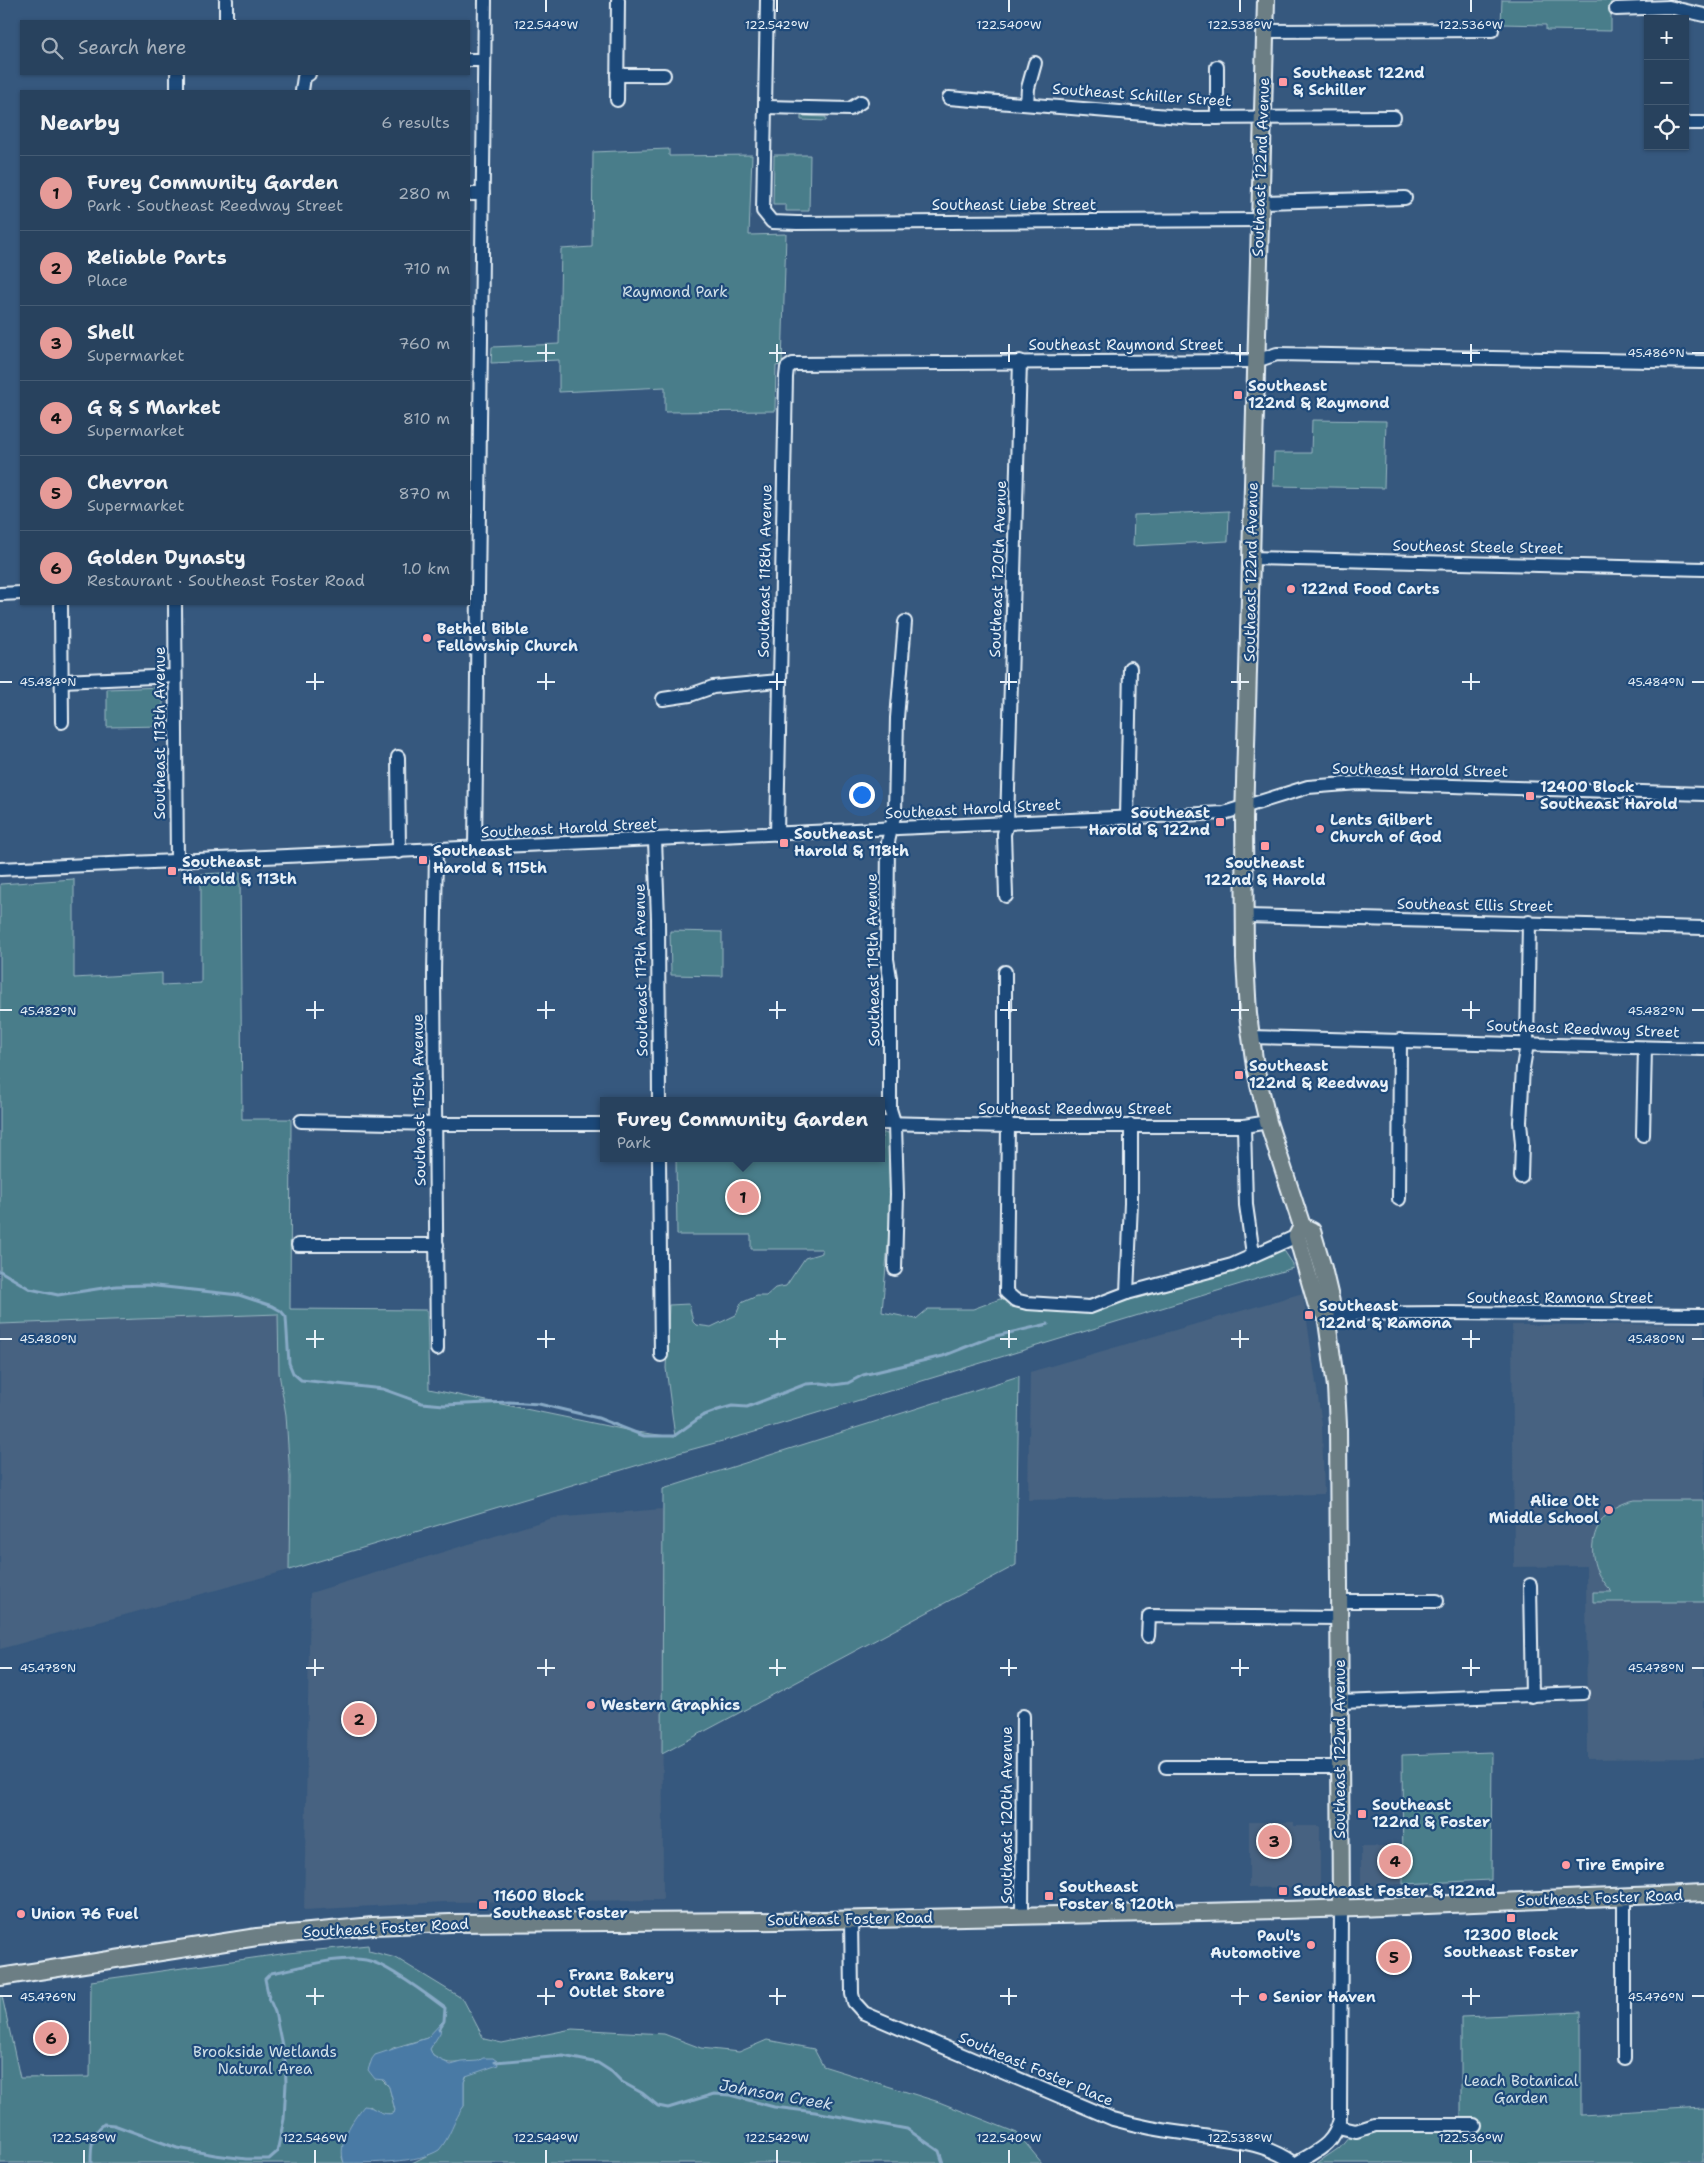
<!DOCTYPE html>
<meta charset="utf-8">
<style>
:root{--surface:#28425e;--page:#344d67;--text:#f1f3f6;--muted:#a5b0bc;--line:#445b73;--accent:#e69b98}
body{margin:0;font-family:"Shantell Sans",sans-serif;background:var(--page);color:var(--text)}
.controls{position:absolute;right:15px;top:15px;display:grid;overflow:hidden;border-radius:0px;box-shadow:0 1px 4px #0004}
.controls button{width:45px;height:45px;display:grid;place-items:center;padding:0;border:0;border-bottom:1px solid var(--line);background:var(--surface);color:var(--text);font:25px sans-serif}
.you{position:absolute;left:861px;top:794px;width:18px;height:18px;margin:-12px;border:4px solid #fff;border-radius:50%;background:#1a73e8;box-shadow:0 0 0 8px #1a73e833}
.badge{display:grid;place-items:center;width:32px;height:32px;border-radius:50%;background:var(--accent);color:#111;font-size:16px;font-weight:700}
.pin{position:absolute;translate:-50% -50%;border:2px solid #fff;box-shadow:0 1px 5px #0006}
.popup{position:absolute;left:600px;top:1097px;width:285px;height:65px;box-sizing:border-box;display:grid;place-content:center;border-radius:0px;background:var(--surface);filter:drop-shadow(0 1px 4px #0005);font-size:16px;white-space:nowrap;color:var(--muted)}
.popup b{font-size:19px;color:var(--text)}
.popup::after{content:'';position:absolute;left:50%;top:100%;margin-left:-10px;border:10px solid transparent;border-top-color:var(--surface)}
.list{margin:0;padding:0;list-style:none}
h2{display:flex;justify-content:space-between;align-items:center;height:65px;margin:0;padding:0 20px;font-size:21px}
h2 small{font-size:16px;font-weight:400;color:var(--muted)}
.list li{display:grid;grid-template-columns:32px 1fr auto;gap:15px;align-items:center;box-sizing:border-box;height:75px;padding:0 20px;border-top:1px solid var(--line)}
.list b{display:block;font-size:19px;white-space:nowrap}
.list p{margin:0;font-size:16px;white-space:nowrap;color:var(--muted)}
.list em{font-size:16px;font-style:normal;color:var(--muted)}
.icon{flex:none;width:28px;height:28px;fill:none;stroke:currentColor;stroke-width:2;stroke-linecap:round;stroke-linejoin:round}
.map{position:relative;flex:none;width:1704px;height:2163px;overflow:hidden}
.search{position:absolute;background:var(--surface);box-shadow:0 1px 4px #0004;left:20px;top:20px;width:450px;height:55px;display:flex;align-items:center;gap:12px;box-sizing:border-box;padding:0 18px;border-radius:0px;color:var(--muted);font-size:19px}
.panel{position:absolute;background:var(--surface);box-shadow:0 1px 4px #0004;left:20px;top:90px;width:450px;height:515px;border-radius:0px}
.map>svg:first-child{display:block}
.built{fill:#466281}
.green{fill:#4a7d8a;stroke:#99b7c1}
.water{fill:#487aa5;stroke:#88aac6}
.lines{fill:none;stroke-linecap:round;stroke-linejoin:round}
.stream{stroke:#88aac6;stroke-width:3}
.minor-casing{stroke:#e8f1f8;stroke-width:16}
.major-casing{stroke:#e8f1f8;stroke-width:20}
.minor{stroke:#1f4a7a;stroke-width:12}
.major{stroke:#6c7e84;stroke-width:16}
.ticks{fill:none;stroke:#e8f1f8;stroke-width:2}
.poi-dot{fill:#ff9aa2;stroke:#1f4a7a;stroke-width:2}
.labels{text-anchor:middle;stroke-width:4.5;stroke-linejoin:round;paint-order:stroke}
.poi-label{font-size:15px;font-weight:bold;fill:#e8f1f8;stroke:#1f4a7a;text-anchor:start}
.street-label{font-size:15px;fill:#e8f1f8;stroke:#1f4a7a}
.park-label{font-size:15px;fill:#d0e0e8;stroke:#1f4a7a}
.water-label{font-size:16px;font-style:italic;fill:#d0dfec;stroke:#1f4a7a}
.ticks-label{font-size:12px;text-anchor:middle;fill:#e8f1f8;stroke:#1f4a7a;stroke-width:4.5;stroke-linejoin:round;paint-order:stroke}
</style>
<div class="map">
<svg width="1704" height="2163" viewBox="0 0 1704 2163">
<rect width="100%" height="100%" fill="#36587e"/>
<filter id="ink" filterUnits="userSpaceOnUse"><feTurbulence type="fractalNoise" baseFrequency=".02" numOctaves="2"/><feDisplacementMap in="SourceGraphic" scale="10" xChannelSelector="R" yChannelSelector="G"/><feConvolveMatrix kernelMatrix="1 2 1 2 8 2 1 2 1" color-interpolation-filters="sRGB"/></filter>
<g filter="url(#ink)">
<g class="built">
<polygon points="1303,1293 1322,1425 1324,1494 1028,1500 1030,1372"/>
<polygon points="279,1314 279,1373 286,1415 290,1477 289,1570 0,1649 0,1324"/>
<polygon points="1704,1324 1704,1758 1587,1759 1586,1566 1514,1567 1512,1325"/>
<polygon points="662,1509 663,1900 444,1902 304,1910 310,1593 553,1518"/>
<polygon points="1249,1822 1294,1822 1294,1826 1320,1826 1320,1887 1249,1888"/>
<polygon points="1403,1845 1403,1884 1361,1886 1361,1847"/>
</g>
<g class="green">
<polygon points="1502,0 1611,0 1611,31 1546,30 1546,25 1501,24"/>
<polygon points="801,116 826,117 826,121 801,120"/>
<polygon points="669,149 669,156 752,155 749,235 786,234 782,365 776,366 775,411 665,412 665,387 559,392 559,360 491,363 492,347 559,344 561,249 592,247 593,152"/>
<polygon points="774,155 810,155 809,211 786,211 786,205 773,205"/>
<polygon points="1312,420 1386,421 1384,488 1273,486 1274,453 1311,453"/>
<polygon points="1229,511 1228,541 1133,546 1134,515"/>
<polygon points="163,687 163,726 107,727 107,689"/>
<polygon points="240,872 242,1119 291,1119 290,1309 427,1310 429,1389 636,1432 675,1437 666,1368 669,1305 689,1304 693,1322 696,1325 711,1327 736,1315 741,1303 757,1296 766,1296 775,1288 786,1286 805,1258 822,1253 822,1249 751,1249 751,1235 677,1235 676,1158 882,1158 882,1132 890,1135 891,1209 882,1312 916,1319 928,1309 973,1309 1000,1299 1052,1311 1088,1311 1258,1261 1263,1257 1283,1249 1293,1264 1293,1268 748,1434 675,1454 289,1570 290,1477 286,1415 279,1373 278,1314 0,1324 0,884 74,879 74,978 162,973 162,985 201,983 201,874"/>
<polygon points="670,931 722,932 722,976 671,975"/>
<polygon points="1019,1376 1016,1565 662,1754 663,1489"/>
<path d="M1635 1500H1704V1602H1593V1592H1612C1579 1562 1589 1509 1635 1500Z"/>
<polygon points="1492,1752 1491,1880 1403,1884 1402,1755"/>
<path d="M368 1945 369 1951 396 1958 463 1999 484 2039 502 2043 572 2029 664 2034 701 2048 739 2052 767 2040 814 2049 823 2066 939 2102 1017 2133 1042 2163H412L438 2150 457 2115 464 2106V2082L473 2062C454 2062 451 2067 433 2056L430 2049 434 2042 427 2038 393 2048 370 2064V2068L389 2087 395 2110 394 2113C385 2116 377 2112 370 2106L342 2157 344 2163H0V1996H2L20 2078 90 2077 91 1981 288 1953Z"/>
<polygon points="1581,2012 1581,2115 1704,2108 1704,2163 1317,2163 1339,2148 1349,2136 1359,2136 1378,2131 1461,2132 1461,2017"/>
</g>
<path class="water" d="M442 2022 440 2033 430 2049 433 2056 451 2065 462 2062 478 2061 483 2058H493L497 2061 498 2065 466 2076 464 2082V2106C454 2119 450 2138 439 2150 419 2163 370 2163 344 2163 337 2142 352 2121 364 2106 375 2106 381 2117 394 2113L395 2110 389 2087 384 2080 375 2079 368 2070 372 2059 375 2055 427 2038Z"/>
<g class="lines">
<g class="stream">
<polyline points="0,1271 30,1289 58,1295 116,1286 147,1285 239,1295 272,1306 281,1311 286,1317 289,1363 293,1373 301,1380 383,1389 422,1403 444,1405 509,1402 539,1404 598,1418 644,1436 674,1436 702,1416 718,1410 732,1406 747,1407 806,1384 821,1383 834,1385 848,1383 863,1375 943,1356 991,1337 1048,1324"/>
<polyline points="495,2062 563,2056 598,2063 612,2072 622,2082 642,2093 658,2106 668,2108 714,2094 730,2095 774,2107 815,2112 907,2129 939,2151 943,2163"/>
<path d="M91 2163C91 2147 91 2134 104 2124L114 2125 177 2148 215 2155 246 2159H269L277 2152 284 2119 286 2083 285 2060 275 2012 269 1998 265 1979 271 1973C299 1968 339 1955 366 1960 385 1963 429 1996 445 2008L444 2021 439 2029"/>
</g>
<defs>
<g id="minor">
<polyline points="226,0 226,21"/>
<polyline points="767,0 763,211 772,222 797,223 1260,220"/>
<polyline points="1616,9 1669,7 1704,15"/>
<polyline points="1265,31 1492,30"/>
<polyline points="469,60 484,60"/>
<polyline points="1217,67 1217,118"/>
<polyline points="617,75 664,75"/>
<polyline points="177,91 177,74"/>
<polyline points="302,91 304,77 309,74"/>
<polyline points="949,98 1193,118 1394,117"/>
<polyline points="617,100 618,0"/>
<polyline points="1027,104 1028,88 1035,63"/>
<polyline points="766,107 850,109 861,102"/>
<polyline points="1685,123 1704,123"/>
<polyline points="469,194 483,194"/>
<polyline points="1260,202 1405,198"/>
<polyline points="1251,558 1704,569"/>
<polyline points="0,594 21,593"/>
<polyline points="61,604 62,722"/>
<polyline points="175,604 177,862"/>
<polyline points="62,681 175,676"/>
<polyline points="663,699 690,695 713,687 779,681"/>
<polyline points="398,757 399,852"/>
<polyline points="1127,818 1130,668"/>
<polyline points="777,834 786,377 787,368 793,364 1256,361 1277,354 1704,362"/>
<polyline points="655,840 658,918 659,1101"/>
<polyline points="475,848 485,0"/>
<polyline points="436,850 434,974 437,1349"/>
<polyline points="0,869 1224,813 1308,787 1358,783 1704,794"/>
<polyline points="1006,896 1004,834 1007,824 1020,361"/>
<polyline points="1245,916 1704,928"/>
<polyline points="1005,972 1005,1113 1008,1126 1006,1292 1015,1300 1027,1303 1090,1307 1127,1293 1232,1265 1297,1236"/>
<polyline points="1251,1037 1704,1049"/>
<polyline points="301,1121 436,1124 604,1124"/>
<polyline points="882,1123 1008,1126 1244,1126 1268,1122"/>
<polyline points="1244,1126 1246,1205 1253,1254"/>
<polyline points="1643,1135 1645,1048"/>
<polyline points="659,1158 661,1355"/>
<polyline points="1521,1177 1522,1144 1520,1122 1523,1068 1527,1044 1529,922"/>
<polyline points="1399,1199 1400,1040"/>
<polyline points="298,1245 437,1245"/>
<polyline points="895,1269 897,1194 895,1125 890,1109 890,978 887,959 888,842 895,812 897,718 905,622"/>
<polyline points="1127,1293 1131,1203 1131,1125"/>
<polyline points="1326,1314 1443,1313 1704,1315"/>
<polyline points="1530,1585 1532,1696"/>
<polyline points="1339,1601 1437,1601"/>
<polyline points="1148,1636 1149,1616 1339,1618"/>
<polyline points="1340,1702 1583,1693"/>
<polyline points="1166,1767 1340,1767"/>
<polyline points="1022,1915 1023,1716"/>
<path d="M851 1919 852 1994 854 2002 864 2013 1113 2119C1138 2126 1164 2131 1190 2134 1225 2140 1264 2141 1294 2163"/>
<polyline points="1624,2059 1624,1896"/>
<polyline points="1338,2127 1356,2131 1375,2125 1474,2125"/>
<path d="M1297 2163C1318 2150 1334 2145 1340 2119L1341 1908"/>
</g>
<g id="major">
<polyline points="1266,0 1244,820 1245,959 1248,1014 1255,1067 1268,1122 1302,1226 1312,1231 1323,1268 1331,1302 1326,1314 1336,1387 1338,1425 1341,1908"/>
<polyline points="1302,1226 1297,1236 1317,1306 1326,1314"/>
<polyline points="0,1977 257,1937 373,1926 450,1923 777,1921 1201,1912 1358,1908 1704,1893"/>
</g>
</defs>
<use href="#minor" class="minor-casing"/>
<use href="#major" class="major-casing"/>
<use href="#minor" class="minor"/>
<use href="#major" class="major"/>
</g>
</g>
<path class="ticks" d="M546 0V12M777 0V12M1009 0V12M1240 0V12M1471 0V12M546 344V362M777 344V362M1009 344V362M1240 344V362M1471 344V362M537 353H555M769 353H786M1000 353H1017M1231 353H1249M1462 353H1480M1692 353H1704M315 673V690M546 673V690M777 673V690M1009 673V690M1240 673V690M1471 673V690M0 682H12M306 682H324M537 682H555M769 682H786M1000 682H1017M1231 682H1249M1462 682H1480M1692 682H1704M315 1001V1019M546 1001V1019M777 1001V1019M1009 1001V1019M1240 1001V1019M1471 1001V1019M0 1010H12M306 1010H324M537 1010H555M769 1010H786M1000 1010H1017M1231 1010H1249M1462 1010H1480M1692 1010H1704M315 1330V1348M546 1330V1348M777 1330V1348M1009 1330V1348M1240 1330V1348M1471 1330V1348M0 1339H12M306 1339H324M537 1339H555M769 1339H786M1000 1339H1017M1231 1339H1249M1462 1339H1480M1692 1339H1704M315 1659V1676M546 1659V1676M777 1659V1676M1009 1659V1676M1240 1659V1676M1471 1659V1676M0 1668H12M306 1668H324M537 1668H555M769 1668H786M1000 1668H1017M1231 1668H1249M1462 1668H1480M1692 1668H1704M315 1988V2005M546 1988V2005M777 1988V2005M1009 1988V2005M1240 1988V2005M1471 1988V2005M0 1996H12M306 1996H324M537 1996H555M769 1996H786M1000 1996H1017M1231 1996H1249M1462 1996H1480M1692 1996H1704M84 2150V2163M315 2150V2163M546 2150V2163M777 2150V2163M1009 2150V2163M1240 2150V2163M1471 2150V2163"/>
<g class="poi-dot">
<rect x="1278" y="77" width="10" height="10" rx="2.5"/>
<rect x="1233" y="390" width="10" height="10" rx="2.5"/>
<circle cx="1291" cy="589" r="5"/>
<circle cx="427" cy="638" r="5"/>
<rect x="1525" y="791" width="10" height="10" rx="2.5"/>
<rect x="1215" y="817" width="10" height="10" rx="2.5"/>
<circle cx="1320" cy="829" r="5"/>
<rect x="779" y="838" width="10" height="10" rx="2.5"/>
<rect x="1260" y="841" width="10" height="10" rx="2.5"/>
<rect x="418" y="855" width="10" height="10" rx="2.5"/>
<rect x="167" y="866" width="10" height="10" rx="2.5"/>
<rect x="1234" y="1070" width="10" height="10" rx="2.5"/>
<rect x="1304" y="1310" width="10" height="10" rx="2.5"/>
<circle cx="1609" cy="1510" r="5"/>
<circle cx="591" cy="1705" r="5"/>
<rect x="1357" y="1809" width="10" height="10" rx="2.5"/>
<circle cx="1566" cy="1865" r="5"/>
<rect x="1278" y="1886" width="10" height="10" rx="2.5"/>
<rect x="1044" y="1891" width="10" height="10" rx="2.5"/>
<rect x="478" y="1900" width="10" height="10" rx="2.5"/>
<circle cx="21" cy="1914" r="5"/>
<rect x="1506" y="1913" width="10" height="10" rx="2.5"/>
<circle cx="1311" cy="1945" r="5"/>
<circle cx="559" cy="1984" r="5"/>
<circle cx="1263" cy="1997" r="5"/>
</g>
<g class="labels">
<g class="poi-label">
<text x="1293" y="78">Southeast 122nd<tspan x="1293" dy="17">&amp; Schiller</tspan></text>
<text x="1248" y="391">Southeast<tspan x="1248" dy="17">122nd &amp; Raymond</tspan></text>
<text x="1301" y="594">122nd Food Carts</text>
<text x="437" y="634">Bethel Bible<tspan x="437" dy="17">Fellowship Church</tspan></text>
<text x="1540" y="792">12400 Block<tspan x="1540" dy="17">Southeast Harold</tspan></text>
<text x="1210" y="818" text-anchor="end">Southeast<tspan x="1210" dy="17">Harold &amp; 122nd</tspan></text>
<text x="1330" y="825">Lents Gilbert<tspan x="1330" dy="17">Church of God</tspan></text>
<text x="794" y="839">Southeast<tspan x="794" dy="17">Harold &amp; 118th</tspan></text>
<text x="433" y="856">Southeast<tspan x="433" dy="17">Harold &amp; 115th</tspan></text>
<text x="182" y="867">Southeast<tspan x="182" dy="17">Harold &amp; 113th</tspan></text>
<text x="1265" y="868" text-anchor="middle">Southeast<tspan x="1265" dy="17">122nd &amp; Harold</tspan></text>
<text x="1249" y="1071">Southeast<tspan x="1249" dy="17">122nd &amp; Reedway</tspan></text>
<text x="1319" y="1311">Southeast<tspan x="1319" dy="17">122nd &amp; Ramona</tspan></text>
<text x="1599" y="1506" text-anchor="end">Alice Ott<tspan x="1599" dy="17">Middle School</tspan></text>
<text x="601" y="1710">Western Graphics</text>
<text x="1372" y="1810">Southeast<tspan x="1372" dy="17">122nd &amp; Foster</tspan></text>
<text x="1576" y="1870">Tire Empire</text>
<text x="1059" y="1892">Southeast<tspan x="1059" dy="17">Foster &amp; 120th</tspan></text>
<text x="1293" y="1896">Southeast Foster &amp; 122nd</text>
<text x="493" y="1901">11600 Block<tspan x="493" dy="17">Southeast Foster</tspan></text>
<text x="31" y="1919">Union 76 Fuel</text>
<text x="1511" y="1940" text-anchor="middle">12300 Block<tspan x="1511" dy="17">Southeast Foster</tspan></text>
<text x="1301" y="1941" text-anchor="end">Paul's<tspan x="1301" dy="17">Automotive</tspan></text>
<text x="569" y="1980">Franz Bakery<tspan x="569" dy="17">Outlet Store</tspan></text>
<text x="1273" y="2002">Senior Haven</text>
</g>
<g class="street-label">
<text transform="translate(1142 95) rotate(4)" y="5">Southeast Schiller Street</text>
<text transform="translate(1261 167) rotate(-88)" y="5">Southeast 122nd Avenue</text>
<text x="1014" y="210">Southeast Liebe Street</text>
<text x="1126" y="350">Southeast Raymond Street</text>
<text transform="translate(1478 547) rotate(1)" y="5">Southeast Steele Street</text>
<text transform="translate(998 569) rotate(-88)" y="5">Southeast 120th Avenue</text>
<text transform="translate(765 571) rotate(-89)" y="5">Southeast 118th Avenue</text>
<text transform="translate(1251 572) rotate(-89)" y="5">Southeast 122nd Avenue</text>
<text transform="translate(160 733) rotate(-90)" y="5">Southeast 113th Avenue</text>
<text transform="translate(1420 770) rotate(1)" y="5">Southeast Harold Street</text>
<text transform="translate(973 809) rotate(-3)" y="5">Southeast Harold Street</text>
<text transform="translate(569 828) rotate(-3)" y="5">Southeast Harold Street</text>
<text transform="translate(1475 905) rotate(1)" y="5">Southeast Ellis Street</text>
<text transform="translate(873 960) rotate(-91)" y="5">Southeast 119th Avenue</text>
<text transform="translate(641 970) rotate(-91)" y="5">Southeast 117th Avenue</text>
<text transform="translate(1583 1029) rotate(2)" y="5">Southeast Reedway Street</text>
<text transform="translate(419 1100) rotate(-91)" y="5">Southeast 115th Avenue</text>
<text x="1075" y="1114">Southeast Reedway Street</text>
<text x="1560" y="1303">Southeast Ramona Street</text>
<text transform="translate(1340 1749) rotate(-90)" y="5">Southeast 122nd Avenue</text>
<text transform="translate(1007 1815) rotate(-90)" y="5">Southeast 120th Avenue</text>
<text transform="translate(1600 1898) rotate(-2)" y="5">Southeast Foster Road</text>
<text transform="translate(850 1919) rotate(-1)" y="5">Southeast Foster Road</text>
<text transform="translate(386 1928) rotate(-3)" y="5">Southeast Foster Road</text>
<text transform="translate(1036 2069) rotate(23)" y="5">Southeast Foster Place</text>
</g>
<g class="park-label">
<text x="675" y="297">Raymond Park</text>
<text x="265" y="2057">Brookside Wetlands<tspan x="265" dy="17">Natural Area</tspan></text>
<text x="1521" y="2086">Leach Botanical<tspan x="1521" dy="17">Garden</tspan></text>
</g>
<g class="water-label">
<text transform="translate(776 2094) rotate(10)" y="6">Johnson Creek</text>
</g>
</g>
<g class="ticks-label">
<text x="546" y="29">122.544°W</text>
<text x="777" y="29">122.542°W</text>
<text x="1009" y="29">122.540°W</text>
<text x="1240" y="29">122.538°W</text>
<text x="1471" y="29">122.536°W</text>
<text x="1656" y="357">45.486°N</text>
<text x="48" y="686">45.484°N</text>
<text x="1656" y="686">45.484°N</text>
<text x="48" y="1015">45.482°N</text>
<text x="1656" y="1015">45.482°N</text>
<text x="48" y="1343">45.480°N</text>
<text x="1656" y="1343">45.480°N</text>
<text x="48" y="1672">45.478°N</text>
<text x="1656" y="1672">45.478°N</text>
<text x="48" y="2001">45.476°N</text>
<text x="1656" y="2001">45.476°N</text>
<text x="84" y="2142">122.548°W</text>
<text x="315" y="2142">122.546°W</text>
<text x="546" y="2142">122.544°W</text>
<text x="777" y="2142">122.542°W</text>
<text x="1009" y="2142">122.540°W</text>
<text x="1240" y="2142">122.538°W</text>
<text x="1471" y="2142">122.536°W</text>
</g>
</svg>
<div class="controls">
<button>+</button>
<button>−</button>
<button><svg class="icon" aria-label="locate" viewBox="0 0 24 24"><circle cx="12" cy="12" r="6"/><path d="M12 2v4M12 18v4M2 12h4M18 12h4"/></svg></button>
</div>
<div class="you"></div>
<div class="pin badge" style="left:743px;top:1197px">1</div>
<div class="popup"><b>Furey Community Garden</b>Park</div>
<div class="pin badge" style="left:359px;top:1719px">2</div>
<div class="pin badge" style="left:1274px;top:1841px">3</div>
<div class="pin badge" style="left:1395px;top:1861px">4</div>
<div class="pin badge" style="left:1394px;top:1957px">5</div>
<div class="pin badge" style="left:51px;top:2038px">6</div>
<div class="search"><svg class="icon" aria-label="search" viewBox="0 0 24 24"><circle cx="10" cy="10" r="6"/><path d="M15 15l6 6"/></svg>Search here</div>
<section class="panel">
<h2>Nearby<small>6 results</small></h2>
<ul class="list">
<li><span class="badge">1</span><div><b>Furey Community Garden</b><p>Park · Southeast Reedway Street</p></div><em>280 m</em></li>
<li><span class="badge">2</span><div><b>Reliable Parts</b><p>Place</p></div><em>710 m</em></li>
<li><span class="badge">3</span><div><b>Shell</b><p>Supermarket</p></div><em>760 m</em></li>
<li><span class="badge">4</span><div><b>G &amp; S Market</b><p>Supermarket</p></div><em>810 m</em></li>
<li><span class="badge">5</span><div><b>Chevron</b><p>Supermarket</p></div><em>870 m</em></li>
<li><span class="badge">6</span><div><b>Golden Dynasty</b><p>Restaurant · Southeast Foster Road</p></div><em>1.0 km</em></li>
</ul>
</section>
</div>
